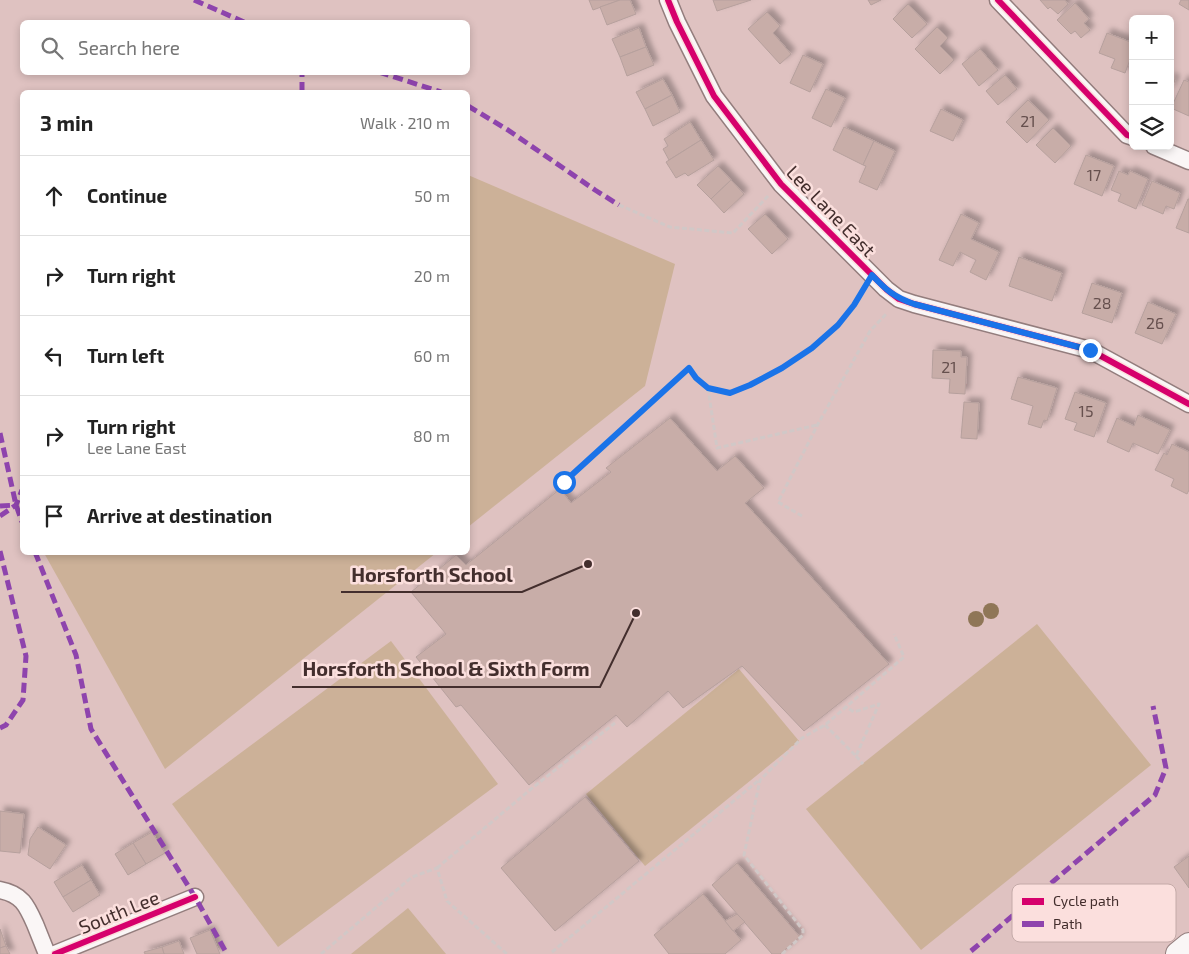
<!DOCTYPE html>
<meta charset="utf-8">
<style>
:root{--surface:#fff;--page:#f6f6f6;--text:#222;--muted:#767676;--line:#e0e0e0}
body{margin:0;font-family:"Exo 2",sans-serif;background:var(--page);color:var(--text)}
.controls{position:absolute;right:15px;top:15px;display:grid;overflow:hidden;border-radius:8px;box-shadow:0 2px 8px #0003}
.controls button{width:45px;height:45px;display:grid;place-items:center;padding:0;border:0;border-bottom:1px solid var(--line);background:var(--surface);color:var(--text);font:25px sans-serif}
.stop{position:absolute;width:15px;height:15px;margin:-11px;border:4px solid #1a73e8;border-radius:50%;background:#fff}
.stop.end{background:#1a73e8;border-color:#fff;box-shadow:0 1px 5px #0008}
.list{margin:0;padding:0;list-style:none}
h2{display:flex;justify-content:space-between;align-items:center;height:65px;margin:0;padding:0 20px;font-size:21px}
h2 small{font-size:16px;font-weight:400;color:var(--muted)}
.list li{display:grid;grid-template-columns:32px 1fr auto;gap:15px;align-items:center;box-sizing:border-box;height:80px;padding:0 20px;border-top:1px solid var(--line)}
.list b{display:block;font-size:19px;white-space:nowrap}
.list p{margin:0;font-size:16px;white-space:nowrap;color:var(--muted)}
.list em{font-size:16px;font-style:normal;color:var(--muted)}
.icon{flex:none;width:28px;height:28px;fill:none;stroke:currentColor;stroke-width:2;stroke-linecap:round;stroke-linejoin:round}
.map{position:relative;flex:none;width:1189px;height:954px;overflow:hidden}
.search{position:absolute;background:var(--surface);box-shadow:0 2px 8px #0003;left:20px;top:20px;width:450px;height:55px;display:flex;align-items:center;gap:12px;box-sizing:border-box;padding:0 18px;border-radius:8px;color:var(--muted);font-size:19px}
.panel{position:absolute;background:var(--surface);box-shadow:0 2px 8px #0003;left:20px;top:90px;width:450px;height:465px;border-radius:8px}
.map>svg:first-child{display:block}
.green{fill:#ccb198}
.building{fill:#c8ada8;stroke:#b6a09d;filter:url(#shadow)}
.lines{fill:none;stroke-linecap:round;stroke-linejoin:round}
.street-casing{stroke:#937d7d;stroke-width:19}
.secondary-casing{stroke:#937d7d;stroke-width:26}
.path{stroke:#d1c8c7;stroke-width:3;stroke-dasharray:5 2.5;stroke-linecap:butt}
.street{stroke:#faf6f6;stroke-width:16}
.secondary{stroke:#faf6f6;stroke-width:24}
.quiet{stroke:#8e44ad;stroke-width:5;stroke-dasharray:10 5;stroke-linecap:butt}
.cycleway-casing{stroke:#fbdfdd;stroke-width:9}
.cycleway{stroke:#d6006c;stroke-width:6}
.tree{fill:#8f7657}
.route{stroke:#1a73e8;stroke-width:6}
.labels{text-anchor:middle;stroke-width:5;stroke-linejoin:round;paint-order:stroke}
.number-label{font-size:16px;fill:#66504e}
.street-label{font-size:19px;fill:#432e2d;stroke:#fbdfdd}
.key{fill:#fbdfdd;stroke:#c4aaa8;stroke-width:1}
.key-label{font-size:14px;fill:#432e2d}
.leader{fill:none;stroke:#432e2d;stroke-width:2}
.callout-dot{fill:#432e2d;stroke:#fbdfdd;stroke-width:2}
.callout-label{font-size:20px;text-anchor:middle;font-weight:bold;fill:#432e2d;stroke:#fbdfdd;stroke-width:5;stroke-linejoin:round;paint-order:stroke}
</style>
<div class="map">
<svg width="1189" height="954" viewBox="0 0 1189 954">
<defs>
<filter id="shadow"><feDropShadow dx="4.5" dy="-4.5" stdDeviation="2.5" flood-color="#0004"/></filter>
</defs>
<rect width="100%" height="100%" fill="#dfc2c1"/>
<g class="green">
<polygon points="468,175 675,264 645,386 468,527"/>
<polygon points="44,553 436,553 165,769"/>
<polygon points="1037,624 1151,765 921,950 806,809"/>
<polygon points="391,641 498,784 278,947 172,804"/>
<polygon points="739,669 799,741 645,866 586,794"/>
<polygon points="408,908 446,954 351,954"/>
</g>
<g class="building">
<polygon points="589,0 620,0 593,10"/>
<polygon points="620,0 630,0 636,14 607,25 600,7"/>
<polygon points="713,0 751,0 717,11"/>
<polygon points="868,0 881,0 871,5"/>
<polygon points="1040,0 1065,0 1068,4 1058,14 1050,7 1048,9"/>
<polygon points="1181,0 1189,0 1189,10 1179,4"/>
<polygon points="1075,3 1089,19 1084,23 1090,30 1081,38 1075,31 1071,34 1057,20"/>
<polygon points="908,4 927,24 912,38 893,19"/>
<polygon points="767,12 780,26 773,33 791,54 780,64 748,29"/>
<polygon points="937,27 948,38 940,46 954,60 940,74 915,49"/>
<polygon points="639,28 646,47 620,57 612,39"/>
<polygon points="1107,33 1133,43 1133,52 1125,73 1111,68 1115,59 1099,53"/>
<polygon points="646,47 654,65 627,76 620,57"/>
<polygon points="980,49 998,70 979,86 962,64"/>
<polygon points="803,55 823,64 810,92 790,83"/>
<polygon points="1005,75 1017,89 998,105 986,91"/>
<polygon points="1170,77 1175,80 1170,92"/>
<polygon points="663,79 672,95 645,109 636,92"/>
<polygon points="1184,80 1189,82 1189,116 1171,108"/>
<polygon points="826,89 845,98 831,127 812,118"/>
<polygon points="672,95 680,112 653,126 645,109"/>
<polygon points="1028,100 1049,120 1027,143 1006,122"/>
<polygon points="941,109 963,120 953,141 930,131"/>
<polygon points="690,122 701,140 669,160 663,149 668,146 664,139"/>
<polygon points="844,127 874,141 863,165 833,150"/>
<polygon points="1053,128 1071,146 1055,163 1036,145"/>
<polygon points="701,140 714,160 688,176 685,173 676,178 666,162"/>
<polygon points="874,141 895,151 877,190 859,182 866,166 863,165"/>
<polygon points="1086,155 1114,166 1102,196 1074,184"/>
<polygon points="718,166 731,180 711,199 697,185"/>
<polygon points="1119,171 1128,175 1130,171 1148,179 1136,209 1118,201 1121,194 1111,190"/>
<polygon points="731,180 744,194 724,213 711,199"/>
<polygon points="1152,181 1180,193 1174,209 1166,206 1163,214 1142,205"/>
<polygon points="1188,199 1189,199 1189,233 1176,228"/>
<polygon points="765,214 788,239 772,254 748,229"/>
<polygon points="961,214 979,223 971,239 999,252 986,280 970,272 976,260 960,252 953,266 939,260"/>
<polygon points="1019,257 1062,273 1052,301 1009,286"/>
<polygon points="1092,283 1122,293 1112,323 1082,313"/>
<polygon points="1148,302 1176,314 1162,344 1135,333"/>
<polygon points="933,350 961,351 961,357 967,357 965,394 949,393 950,379 932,378"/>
<polygon points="1018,377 1057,388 1047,421 1044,420 1041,428 1028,424 1033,406 1011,399"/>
<polygon points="1075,392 1106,403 1094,437 1074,430 1077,423 1065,419"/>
<polygon points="964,402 979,403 977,439 961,438"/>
<polygon points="1138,415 1170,430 1158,454 1133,443 1129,452 1107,442 1117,418 1134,426"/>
<polygon points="670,418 717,471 735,456 764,488 745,503 889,664 804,731 742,666 683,708 668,691 627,727 616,715 529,785 461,705 456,707 416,657 446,634 411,592 456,555 466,565 560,489 571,503 611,472 606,468"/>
<polygon points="1172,444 1189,452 1189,490 1187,494 1171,486 1174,479 1155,470 1164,453 1167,455"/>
<polygon points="585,797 639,861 555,931 501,868"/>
<polygon points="0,811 24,814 20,853 0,851"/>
<polygon points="38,827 66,845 50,869 28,855 30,839"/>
<polygon points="152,832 165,853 146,864 133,843"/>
<polygon points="133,843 146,864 128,875 115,854"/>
<polygon points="1189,856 1189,888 1174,867"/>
<polygon points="737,863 800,937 780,954 772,954 712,885"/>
<polygon points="82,865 91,880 63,897 54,882"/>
<polygon points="91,880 100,895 73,912 63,897"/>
<polygon points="703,894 741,940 725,954 669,954 654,935"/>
<polygon points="737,914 745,922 733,931 725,921"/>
<polygon points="0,929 6,946 0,948"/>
<polygon points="210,930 220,954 197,954 190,938"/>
<polygon points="179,941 184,954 164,954 162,947"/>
<polygon points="6,946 10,954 0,954 0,948"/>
<polygon points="162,947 164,954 145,954 144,952"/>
</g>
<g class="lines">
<defs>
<g id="street">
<polyline points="668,0 677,22 714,96 781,184 886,289 899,299 914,304 1090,350 1189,404"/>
<polyline points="998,0 1127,135 1133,137"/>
<polyline points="1154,146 1189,161"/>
<path d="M0 890C22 894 27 906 35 924 39 934 43 944 47 954"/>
<polyline points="55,954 195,897"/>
</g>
<polyline id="secondary" points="1178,954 1189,945"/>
</defs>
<use href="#street" class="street-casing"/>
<use href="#secondary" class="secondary-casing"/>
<g class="path">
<polyline points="619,205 670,227 733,233 768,196"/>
<polyline points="708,388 717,448 817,425"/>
<polyline points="564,482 689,368 696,378 708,388 730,393 750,385 782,368 812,348 838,325 854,305 862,291"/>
<polyline points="802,516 778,502 818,424 870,331 887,313"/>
<polyline points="825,725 856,756 879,704 854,712 846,707"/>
<polyline points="856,756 863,764"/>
<polyline points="437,868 531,789 615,723"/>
<polyline points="552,952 759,780"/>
<polyline points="321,954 412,877 437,868 447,901 507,954"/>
<polyline points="782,954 803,935 803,930 744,855 760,780 802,738 825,725 904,657 894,634"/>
</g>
<use href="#street" class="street"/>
<use href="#secondary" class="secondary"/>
<g class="quiet">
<polyline points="194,0 244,22"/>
<polyline points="379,72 441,92"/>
<polyline points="302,92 302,72"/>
<polyline points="468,106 508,130 595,190 619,205"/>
<polyline points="0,433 16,505 22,522"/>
<polyline points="0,506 16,505"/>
<polyline points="0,516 16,505 22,490"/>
<polyline points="0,551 26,656 23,700 6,725 0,728"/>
<polyline points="35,552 76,655 91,729 195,897 227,954"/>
<polyline points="971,951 1155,795 1166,768 1153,706"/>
</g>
<defs>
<g id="cycleway">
<polyline points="668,0 677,22 714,96 781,184 886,289 899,299 914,304 1090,350 1189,404"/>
<polyline points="998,0 1127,135 1133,137"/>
<polyline points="55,954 195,897"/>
</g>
</defs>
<use href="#cycleway" class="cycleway-casing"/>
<use href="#cycleway" class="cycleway"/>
</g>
<g class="tree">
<circle cx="991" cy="611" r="8"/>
<circle cx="976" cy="619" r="8"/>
</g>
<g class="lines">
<path class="route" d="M564 482 689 368 696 378 708 388 730 393 750 385 782 368 812 348 838 325 854 305 872 275C886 290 894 297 914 304L1090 350"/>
</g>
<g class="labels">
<g class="number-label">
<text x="1028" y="127">21</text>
<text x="1094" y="181">17</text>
<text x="1102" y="309">28</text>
<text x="1155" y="329">26</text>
<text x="949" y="373">21</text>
<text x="1086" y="417">15</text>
</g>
<g class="street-label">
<text transform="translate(831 211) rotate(46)" y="7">Lee Lane East</text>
<text transform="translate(119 912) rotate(-22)" y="7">South Lee</text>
</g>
</g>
<rect x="1012" y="884" width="164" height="58" rx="8" class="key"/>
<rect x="1022" y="898" width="22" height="7" fill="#d6006c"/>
<rect x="1022" y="921" width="22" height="6" fill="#8e44ad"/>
<g class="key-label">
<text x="1053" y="906">Cycle path</text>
<text x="1053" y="929">Path</text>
</g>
<path class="leader" d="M588 564L522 592H341M636 613L600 687H292"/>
<g class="callout-dot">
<circle cx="588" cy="564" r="5"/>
<circle cx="636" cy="613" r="5"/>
</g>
<g class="callout-label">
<text x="432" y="582">Horsforth School</text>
<text x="446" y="676">Horsforth School &amp; Sixth Form</text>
</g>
</svg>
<div class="controls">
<button>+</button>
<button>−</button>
<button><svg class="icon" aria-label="layers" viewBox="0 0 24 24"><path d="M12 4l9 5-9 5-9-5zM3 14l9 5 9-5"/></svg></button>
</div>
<div class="stop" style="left:564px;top:482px"></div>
<div class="stop end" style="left:1090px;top:350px"></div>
<div class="search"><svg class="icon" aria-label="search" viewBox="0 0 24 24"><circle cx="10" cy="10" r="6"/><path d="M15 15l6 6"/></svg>Search here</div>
<section class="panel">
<h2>3 min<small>Walk · 210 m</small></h2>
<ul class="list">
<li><svg class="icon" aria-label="ahead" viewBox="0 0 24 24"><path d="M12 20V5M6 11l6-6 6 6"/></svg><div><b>Continue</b></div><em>50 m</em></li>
<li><svg class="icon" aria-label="right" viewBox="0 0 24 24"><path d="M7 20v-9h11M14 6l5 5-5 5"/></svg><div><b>Turn right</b></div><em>20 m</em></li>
<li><svg class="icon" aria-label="left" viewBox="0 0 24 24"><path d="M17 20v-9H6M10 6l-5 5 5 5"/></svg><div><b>Turn left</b></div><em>60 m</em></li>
<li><svg class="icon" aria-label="right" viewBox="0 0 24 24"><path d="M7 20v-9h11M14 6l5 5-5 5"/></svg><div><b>Turn right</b><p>Lee Lane East</p></div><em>80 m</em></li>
<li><svg class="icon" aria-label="arrive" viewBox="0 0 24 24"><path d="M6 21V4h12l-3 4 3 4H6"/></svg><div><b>Arrive at destination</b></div></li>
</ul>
</section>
</div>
